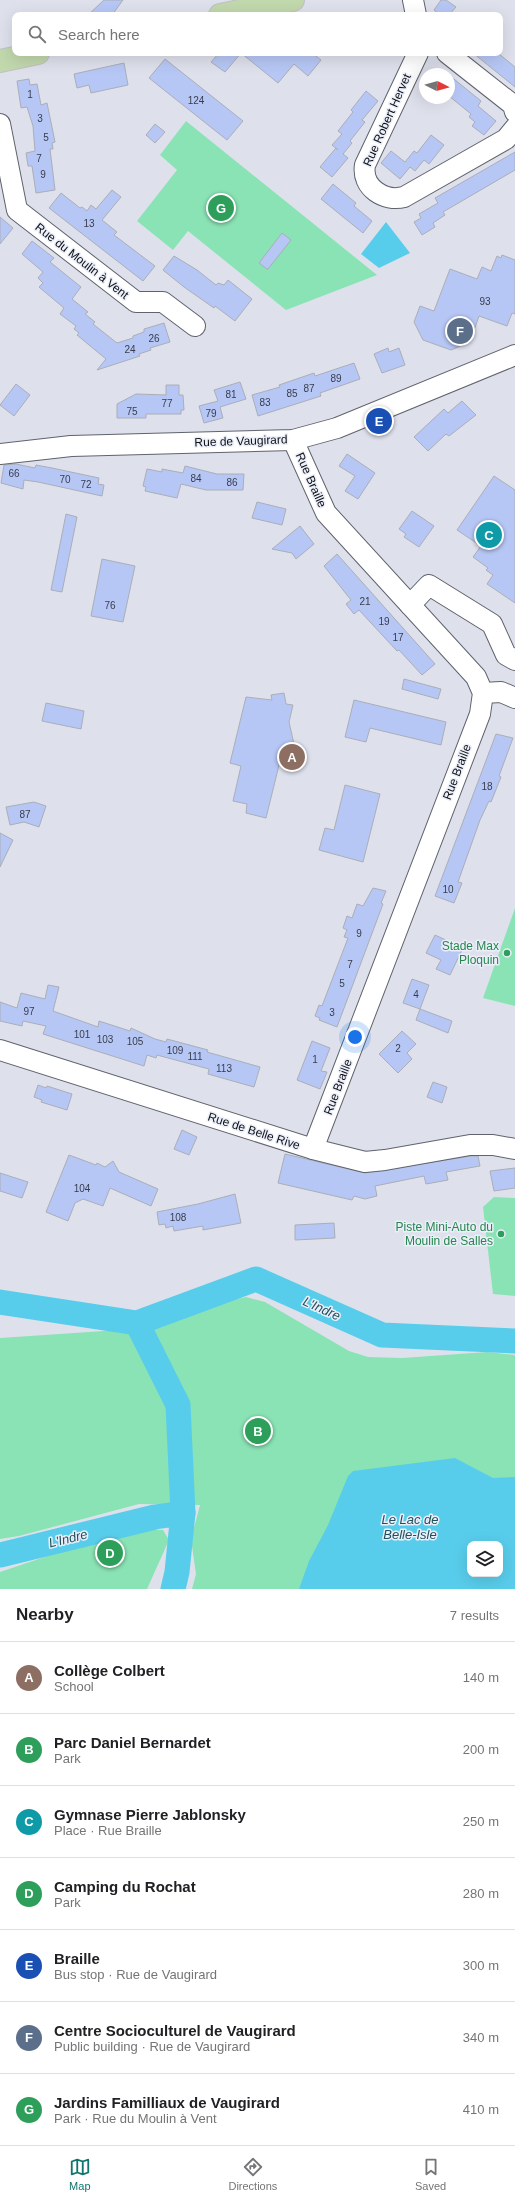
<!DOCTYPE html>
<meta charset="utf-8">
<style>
:root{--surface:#fff;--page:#f6f6f6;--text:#202124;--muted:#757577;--line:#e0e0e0;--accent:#0f766e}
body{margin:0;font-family:Helvetica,sans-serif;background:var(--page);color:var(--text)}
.controls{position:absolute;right:12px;bottom:12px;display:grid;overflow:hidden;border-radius:8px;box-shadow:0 4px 16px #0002}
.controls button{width:36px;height:36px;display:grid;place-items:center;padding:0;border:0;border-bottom:1px solid var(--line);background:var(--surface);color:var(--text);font:20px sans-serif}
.compass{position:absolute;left:419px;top:68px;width:36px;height:36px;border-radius:50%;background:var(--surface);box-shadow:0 4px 16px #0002;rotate:96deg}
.you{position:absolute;left:355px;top:1037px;width:14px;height:14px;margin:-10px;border:3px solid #fff;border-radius:50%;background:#1a73e8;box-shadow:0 0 0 6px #1a73e833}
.badge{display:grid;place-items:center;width:26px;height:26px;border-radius:50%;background:var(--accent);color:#fff;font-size:13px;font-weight:700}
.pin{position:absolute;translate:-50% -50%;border:2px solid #fff;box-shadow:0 1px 4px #0006}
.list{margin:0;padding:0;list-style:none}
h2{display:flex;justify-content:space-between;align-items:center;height:52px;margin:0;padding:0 16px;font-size:17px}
h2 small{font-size:13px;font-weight:400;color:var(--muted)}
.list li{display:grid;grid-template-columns:26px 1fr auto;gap:12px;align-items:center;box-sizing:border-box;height:72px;padding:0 16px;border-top:1px solid var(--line)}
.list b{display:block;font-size:15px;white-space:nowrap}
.list p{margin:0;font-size:13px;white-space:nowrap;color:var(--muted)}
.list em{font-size:13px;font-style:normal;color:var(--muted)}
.icon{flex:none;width:22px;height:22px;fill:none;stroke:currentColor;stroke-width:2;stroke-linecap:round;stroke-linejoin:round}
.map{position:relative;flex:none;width:515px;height:1589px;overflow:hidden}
.search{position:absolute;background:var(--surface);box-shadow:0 4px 16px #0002;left:12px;right:12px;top:12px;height:44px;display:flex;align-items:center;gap:10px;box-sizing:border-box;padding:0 14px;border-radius:8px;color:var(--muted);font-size:15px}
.sheet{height:556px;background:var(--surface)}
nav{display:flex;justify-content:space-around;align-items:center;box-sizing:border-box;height:56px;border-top:1px solid var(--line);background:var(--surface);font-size:11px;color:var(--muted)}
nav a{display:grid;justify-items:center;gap:2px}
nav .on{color:var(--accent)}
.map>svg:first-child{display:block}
.green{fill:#8ae3b4;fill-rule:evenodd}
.water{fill:#58cdeb;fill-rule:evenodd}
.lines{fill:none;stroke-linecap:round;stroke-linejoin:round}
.river{stroke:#58cdeb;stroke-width:25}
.building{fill:#b7c7f5;stroke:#aaaeb8}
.minor-casing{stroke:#5f636c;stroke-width:22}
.major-casing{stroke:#c0c1c2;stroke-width:24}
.minor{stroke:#fff;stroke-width:20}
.major{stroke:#c1d7ac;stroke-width:22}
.leisure-dot{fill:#2e9e5b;stroke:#ebeffa;stroke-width:1.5}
.labels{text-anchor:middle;stroke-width:3;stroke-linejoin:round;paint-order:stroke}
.number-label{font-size:10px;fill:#383d4c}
.street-label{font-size:12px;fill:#0e0f13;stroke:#ebeffa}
.leisure-label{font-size:12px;fill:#27864d;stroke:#ebeffa;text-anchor:end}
.water-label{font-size:13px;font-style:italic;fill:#1f505d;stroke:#ebeffa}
</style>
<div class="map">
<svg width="515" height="1589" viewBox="0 0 515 1589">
<rect width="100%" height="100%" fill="#dee1ec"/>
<g class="green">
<polygon points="186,121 377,275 286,310 188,231 173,250 137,221 177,170 160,155"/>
<polygon points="515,908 515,1006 483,998"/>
<polygon points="494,1197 515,1198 515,1296 493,1294 483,1207"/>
<path d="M246 1297 265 1302 349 1351 368 1357 402 1358 487 1352 515 1355V1589H192L196 1574 191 1539 200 1505 139 1504 19 1536 0 1539V1338L163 1327 167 1319 181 1310ZM470 1544H500V1574H470Z"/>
<polygon points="148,1529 163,1530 169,1540 147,1589 0,1589 0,1572 104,1537"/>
</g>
<g class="water">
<polygon points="386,222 410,253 379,268 361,254"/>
<path d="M455 1458 493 1478 515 1477V1589H299L309 1561 328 1525 348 1476 353 1471ZM470 1544H500V1574H470Z"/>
</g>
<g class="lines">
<g class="river">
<polyline points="0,1302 137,1323 256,1279 382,1335 515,1341"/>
<polyline points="137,1323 178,1405 183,1513"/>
<polyline points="0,1555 155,1517 183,1513 177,1572 173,1589"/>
</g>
</g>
<g class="building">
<polygon points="104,0 123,0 112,15 88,15"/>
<polygon points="441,0 446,0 456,7 449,15 440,15 434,10"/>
<polygon points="219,53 312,53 321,60 308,76 294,64 278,83 241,53 225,72 211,62"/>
<polygon points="473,53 498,53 515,67 515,87"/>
<polygon points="165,59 243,121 227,140 149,78"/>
<polygon points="124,63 128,85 91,93 89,85 77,88 74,74"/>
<polygon points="449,75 481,101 478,106 496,121 484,135 472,126 475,122 469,117 471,114 449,96"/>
<polygon points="29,79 30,85 37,84 41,105 47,103 55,142 52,143 53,149 50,149 55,190 36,193 32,166 28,166 26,153 35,151 33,126 27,107 21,108 17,81"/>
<polygon points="366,91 378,101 362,120 365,122 350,141 352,143 343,154 348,158 332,177 320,167 336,148 338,150 332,145 342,134 338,131 353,112 351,110"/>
<polygon points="155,124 165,132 155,143 146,135"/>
<polygon points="431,135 444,145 429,164 424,160 415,171 410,167 400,179 381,163 391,151 405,162 414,151 417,153"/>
<polygon points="515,152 515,170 443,212 445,215 433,223 435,227 422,235 414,222 421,218 419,214 438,203 435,198"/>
<polygon points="333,184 356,203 354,206 372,221 363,233 321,199"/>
<polygon points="112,190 121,197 102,220 117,232 114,235 155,266 143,281 49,208 61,193 80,208 82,207 87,211 91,205 96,209"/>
<polygon points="0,217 13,228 0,244"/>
<polygon points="282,233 291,240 268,269 267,269 259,263"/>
<polygon points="32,241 54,258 50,262 81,287 72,299 88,312 85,314 95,322 93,324 117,343 133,338 133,336 144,332 144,329 164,323 170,342 150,348 151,350 139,354 140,356 97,370 106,359 77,335 79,333 74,329 76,326 60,314 64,308 39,287 43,283 38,278 43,272 22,254"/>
<polygon points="502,255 515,260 515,314 512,313 507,326 479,316 470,342 451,350 423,340 414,322 420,306 434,311 450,269 477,279 482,267 491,271 497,256 501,258"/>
<polygon points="174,256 197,270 216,285 218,283 224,285 228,280 252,299 235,321 215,306 214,308 184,287 163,270"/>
<polygon points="388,348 389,352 399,348 405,365 382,373 374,354"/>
<polygon points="354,363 360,379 320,393 321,396 258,416 252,395 280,387 279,385 314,373 315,376"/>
<polygon points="240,382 246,399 220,407 223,418 204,423 199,406 218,401 214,390"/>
<polygon points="16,384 30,395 14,416 0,405"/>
<polygon points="166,385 179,385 179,395 183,395 184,410 181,410 181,414 146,414 146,418 117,418 117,404 136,394 166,395"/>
<polygon points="462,401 476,415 449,436 446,434 428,451 414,437 444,409 448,413"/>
<polygon points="347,454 375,473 358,499 345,491 355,476 339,466"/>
<polygon points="16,464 35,468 36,465 52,468 99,478 98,484 104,485 102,496 38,482 24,480 23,489 1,483 4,465"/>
<polygon points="185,466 217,474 244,474 243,490 206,490 181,484 177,498 145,491 146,487 143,486 147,469 162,472 162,469 183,473"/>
<polygon points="494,476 515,490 515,603 487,584 493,575 486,570 488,568 473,557 481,546 457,530"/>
<polygon points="257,502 286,509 282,525 252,518"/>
<polygon points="412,511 434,526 419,547 404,537 406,534 399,529"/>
<polygon points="66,514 77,517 62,592 51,590"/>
<polygon points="300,526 314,544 296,559 292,553 272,549"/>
<polygon points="337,554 435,664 422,675 399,650 397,651 359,610 354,614 346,604 351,600 324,566"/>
<polygon points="102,559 135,566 123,622 91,616"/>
<polygon points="404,679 441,689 438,699 402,689"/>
<polygon points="284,693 286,704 293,705 289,722 294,744 284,745 266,818 246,813 247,804 233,801 241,766 230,763 246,697 272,700 271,695"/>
<polygon points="354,700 446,722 441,745 370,728 366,742 345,737"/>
<polygon points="46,703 84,711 81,729 42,721"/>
<polygon points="496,734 513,738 499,776 501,777 491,802 489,801 480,820 458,882 462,883 454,903 435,896"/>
<polygon points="345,785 380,794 363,862 319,850 325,828 334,830"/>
<polygon points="34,802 46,806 39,827 24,822 10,825 6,807"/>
<polygon points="0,833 13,840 0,867"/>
<polygon points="373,888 386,891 381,903 383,904 337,1027 319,1020 320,1018 315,1016 319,1005 322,1006 348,938 344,937 347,930 343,928 347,916 352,918 357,904 363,906"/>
<polygon points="435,935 463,948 450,975 436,969 441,960 426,953"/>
<polygon points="412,979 429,985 420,1009 403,1003"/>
<polygon points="48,985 59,987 53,1011 98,1027 99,1021 130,1031 131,1028 155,1039 166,1042 167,1039 208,1050 207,1052 260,1067 254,1087 208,1074 209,1069 157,1055 156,1058 147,1055 144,1066 43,1034 46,1026 23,1021 22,1026 0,1021 0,1002 17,1008 21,993 45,999"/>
<polygon points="420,1009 452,1021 448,1033 416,1020"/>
<polygon points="402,1031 416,1044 407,1053 412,1059 398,1073 379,1054"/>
<polygon points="312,1041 330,1048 321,1071 327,1072 320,1089 297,1080"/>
<polygon points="433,1082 447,1087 442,1103 427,1097"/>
<polygon points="38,1085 46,1088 47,1086 72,1094 67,1110 41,1102 42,1100 34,1097"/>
<polygon points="182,1130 197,1137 189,1155 174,1149"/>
<polygon points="285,1154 365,1173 471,1156 478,1156 480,1166 446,1172 448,1180 426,1184 424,1176 375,1186 377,1196 365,1199 354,1196 352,1200 278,1183"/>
<polygon points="69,1155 96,1165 97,1163 105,1167 113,1161 119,1172 158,1189 151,1206 110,1188 103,1206 83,1199 75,1203 68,1221 46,1212"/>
<polygon points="515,1168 515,1188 494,1191 490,1171"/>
<polygon points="0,1173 28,1182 22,1198 0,1191"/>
<polygon points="235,1194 241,1223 203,1230 203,1226 174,1231 173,1226 166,1228 165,1224 159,1225 157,1212 198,1204"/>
<polygon points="334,1223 335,1238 295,1240 295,1225"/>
</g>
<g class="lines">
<defs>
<g id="minor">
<polyline points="413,0 416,15"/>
<path d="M418 53 365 165C361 188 385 202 404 197L506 139 515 128"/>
<polyline points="447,53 513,105 515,112"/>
<polyline points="0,124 17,210 136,302 163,302 195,326"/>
<polyline points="293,440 326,513 476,677 483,693 480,714 313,1149"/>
<polyline points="0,454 71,446 293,440 337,428 515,355"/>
<polyline points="410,605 429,585 492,624 506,655 515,660"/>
<polyline points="483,693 501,692 515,698"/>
<polyline points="0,1050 313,1149 365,1162 385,1160 470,1145 493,1145 515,1149"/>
</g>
<g id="major">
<polyline points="220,15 293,0"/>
<polyline points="0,61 38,53"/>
</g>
</defs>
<use href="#minor" class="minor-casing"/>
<use href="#major" class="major-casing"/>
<use href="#minor" class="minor"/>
<use href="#major" class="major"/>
</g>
<g class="leisure-dot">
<circle cx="507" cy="953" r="4"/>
<circle cx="501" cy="1234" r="4"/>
</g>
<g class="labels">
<g class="number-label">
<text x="30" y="98">1</text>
<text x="196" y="104">124</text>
<text x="40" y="122">3</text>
<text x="46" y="141">5</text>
<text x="39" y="162">7</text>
<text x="43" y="178">9</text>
<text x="89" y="227">13</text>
<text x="485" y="305">93</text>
<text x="154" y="342">26</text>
<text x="130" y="353">24</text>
<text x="336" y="382">89</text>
<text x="309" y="392">87</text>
<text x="292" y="397">85</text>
<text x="231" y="398">81</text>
<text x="265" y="406">83</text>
<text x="167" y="407">77</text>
<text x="132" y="415">75</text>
<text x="211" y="417">79</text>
<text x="14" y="477">66</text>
<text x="196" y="482">84</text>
<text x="65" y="483">70</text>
<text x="232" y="486">86</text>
<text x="86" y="488">72</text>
<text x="365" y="605">21</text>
<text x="110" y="609">76</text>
<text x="384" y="625">19</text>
<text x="398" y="641">17</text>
<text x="487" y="790">18</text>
<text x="25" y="818">87</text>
<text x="448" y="893">10</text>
<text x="359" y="937">9</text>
<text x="350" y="968">7</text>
<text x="342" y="987">5</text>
<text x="416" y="998">4</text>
<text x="29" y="1015">97</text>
<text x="332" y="1016">3</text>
<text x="82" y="1038">101</text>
<text x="105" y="1043">103</text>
<text x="135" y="1045">105</text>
<text x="398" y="1052">2</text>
<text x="175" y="1054">109</text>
<text x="195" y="1060">111</text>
<text x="315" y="1063">1</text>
<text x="224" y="1072">113</text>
<text x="82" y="1192">104</text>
<text x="178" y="1221">108</text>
</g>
<g class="street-label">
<text transform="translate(387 120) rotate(-66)" y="4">Rue Robert Hervet</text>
<text transform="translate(82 261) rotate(38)" y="4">Rue du Moulin à Vent</text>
<text transform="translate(241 441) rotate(-2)" y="4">Rue de Vaugirard</text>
<text transform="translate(311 480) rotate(66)" y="4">Rue Braille</text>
<text transform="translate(457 772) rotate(-69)" y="4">Rue Braille</text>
<text transform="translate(338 1087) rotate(-69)" y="4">Rue Braille</text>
<text transform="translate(254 1131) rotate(18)" y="4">Rue de Belle Rive</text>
</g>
<g class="leisure-label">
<text x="499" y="950">Stade Max<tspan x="499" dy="14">Ploquin</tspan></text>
<text x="493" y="1231">Piste Mini-Auto du<tspan x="493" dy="14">Moulin de Salles</tspan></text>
</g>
<g class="water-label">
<text transform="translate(322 1308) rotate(24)" y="5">L'Indre</text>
<text x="410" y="1524">Le Lac de<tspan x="410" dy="15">Belle-Isle</tspan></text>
<text transform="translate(68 1538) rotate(-14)" y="5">L'Indre</text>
</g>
</g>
</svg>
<div class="controls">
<button><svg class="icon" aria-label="layers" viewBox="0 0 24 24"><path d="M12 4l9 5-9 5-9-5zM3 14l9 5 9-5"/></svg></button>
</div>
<svg class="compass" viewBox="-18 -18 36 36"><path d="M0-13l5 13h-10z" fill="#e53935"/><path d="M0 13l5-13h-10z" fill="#757577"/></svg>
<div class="you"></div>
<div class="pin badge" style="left:292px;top:757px;background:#8d6e63">A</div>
<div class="pin badge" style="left:258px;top:1431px;background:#2e9e5b">B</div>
<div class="pin badge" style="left:489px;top:535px;background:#0f9aa8">C</div>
<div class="pin badge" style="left:110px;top:1553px;background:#2e9e5b">D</div>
<div class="pin badge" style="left:379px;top:421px;background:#1a4fb4">E</div>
<div class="pin badge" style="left:460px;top:331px;background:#5c6f8a">F</div>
<div class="pin badge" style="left:221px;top:208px;background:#2e9e5b">G</div>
<div class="search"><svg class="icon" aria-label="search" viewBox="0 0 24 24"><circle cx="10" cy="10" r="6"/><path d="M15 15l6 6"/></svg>Search here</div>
</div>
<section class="sheet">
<h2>Nearby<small>7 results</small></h2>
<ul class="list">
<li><span class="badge" style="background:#8d6e63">A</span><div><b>Collège Colbert</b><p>School</p></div><em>140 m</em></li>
<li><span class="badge" style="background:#2e9e5b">B</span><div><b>Parc Daniel Bernardet</b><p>Park</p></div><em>200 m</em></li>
<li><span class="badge" style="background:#0f9aa8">C</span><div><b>Gymnase Pierre Jablonsky</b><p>Place · Rue Braille</p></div><em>250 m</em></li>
<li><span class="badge" style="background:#2e9e5b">D</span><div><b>Camping du Rochat</b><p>Park</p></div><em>280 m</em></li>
<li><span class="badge" style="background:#1a4fb4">E</span><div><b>Braille</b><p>Bus stop · Rue de Vaugirard</p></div><em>300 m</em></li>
<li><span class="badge" style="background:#5c6f8a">F</span><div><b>Centre Socioculturel de Vaugirard</b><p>Public building · Rue de Vaugirard</p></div><em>340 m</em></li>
<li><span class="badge" style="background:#2e9e5b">G</span><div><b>Jardins Familliaux de Vaugirard</b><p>Park · Rue du Moulin à Vent</p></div><em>410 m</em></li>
</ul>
</section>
<nav>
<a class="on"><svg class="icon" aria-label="map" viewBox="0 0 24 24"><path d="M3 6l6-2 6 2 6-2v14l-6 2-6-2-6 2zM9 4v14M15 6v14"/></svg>Map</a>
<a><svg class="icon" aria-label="directions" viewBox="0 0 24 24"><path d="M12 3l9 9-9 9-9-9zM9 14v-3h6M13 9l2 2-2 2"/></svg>Directions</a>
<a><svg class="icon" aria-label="saved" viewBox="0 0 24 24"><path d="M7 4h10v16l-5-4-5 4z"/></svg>Saved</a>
</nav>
